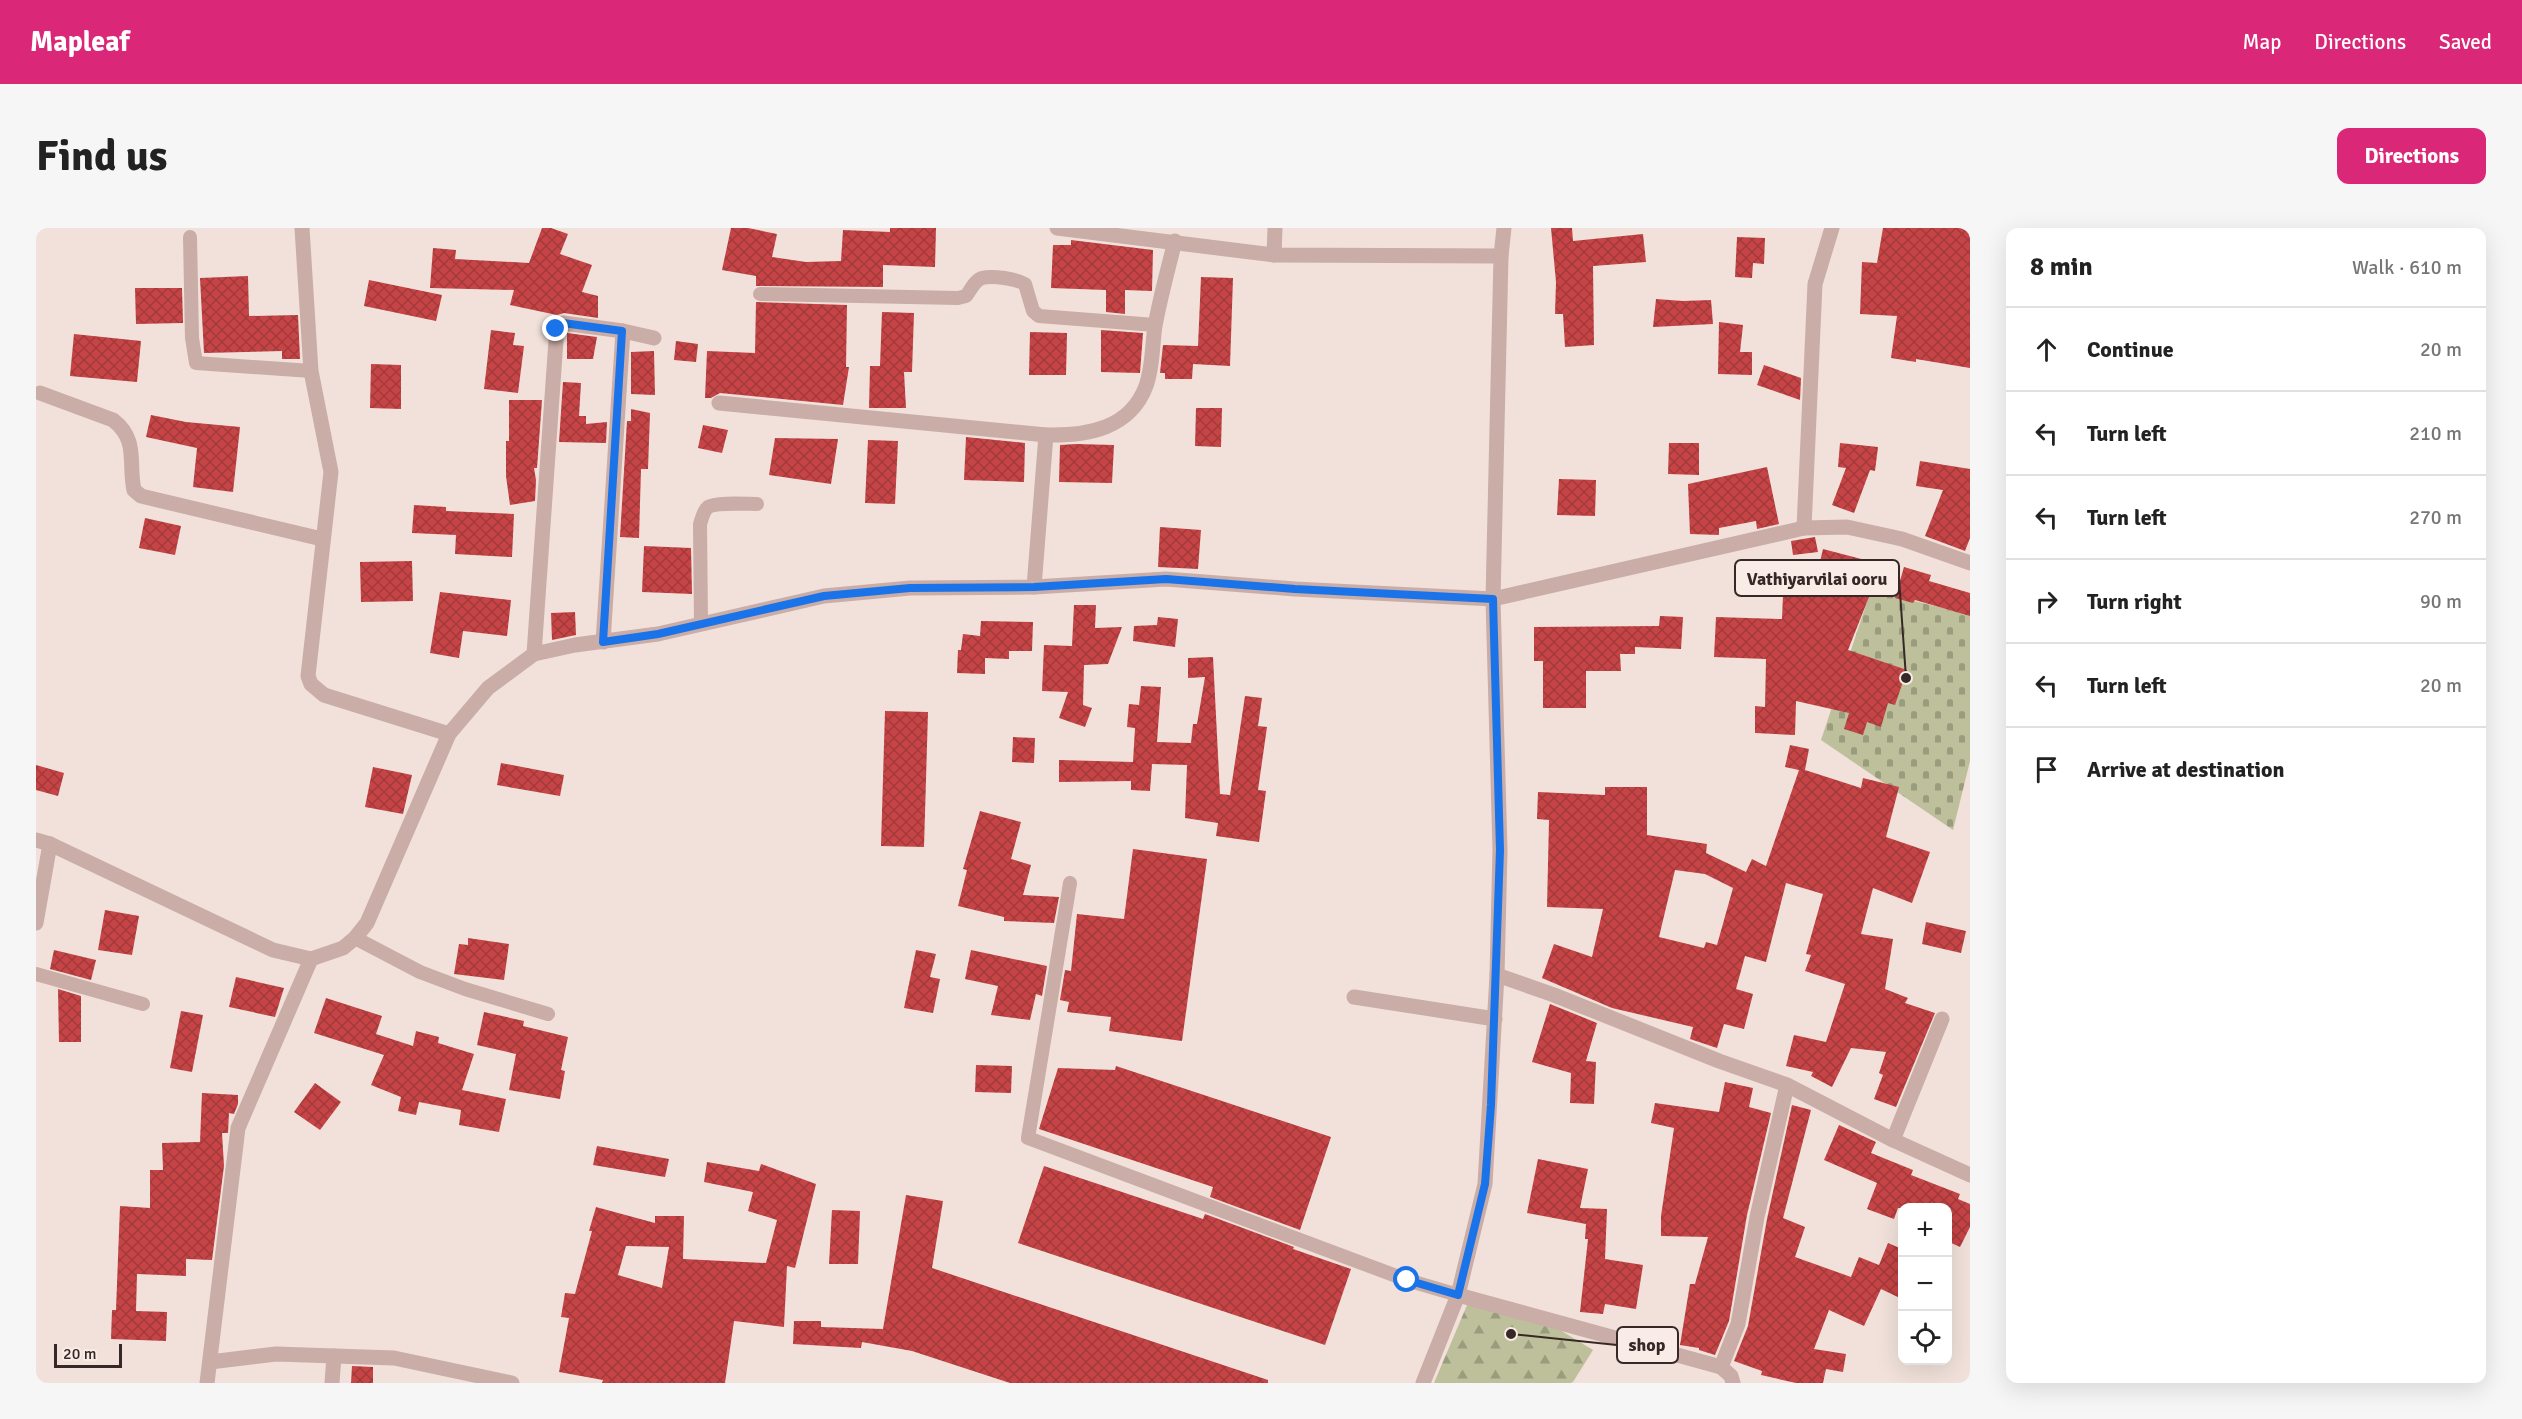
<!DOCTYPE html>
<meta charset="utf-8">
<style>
:root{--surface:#fff;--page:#f6f6f6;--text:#222;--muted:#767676;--line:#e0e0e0;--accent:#db2777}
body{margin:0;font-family:Signika,sans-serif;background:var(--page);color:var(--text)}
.controls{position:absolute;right:18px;bottom:18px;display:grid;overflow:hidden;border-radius:12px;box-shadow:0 6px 24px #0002}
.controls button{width:54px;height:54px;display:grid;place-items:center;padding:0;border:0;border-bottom:2px solid var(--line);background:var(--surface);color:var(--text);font:30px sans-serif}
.scale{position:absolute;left:18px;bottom:15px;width:68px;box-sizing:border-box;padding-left:6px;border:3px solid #362827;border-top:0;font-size:16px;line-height:21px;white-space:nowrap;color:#362827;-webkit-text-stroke:4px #f9ece6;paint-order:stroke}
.stop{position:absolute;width:18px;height:18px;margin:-14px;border:4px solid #1a73e8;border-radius:50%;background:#fff}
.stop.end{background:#1a73e8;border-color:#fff;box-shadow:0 2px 6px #0008}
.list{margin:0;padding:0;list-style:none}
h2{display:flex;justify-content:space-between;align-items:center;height:78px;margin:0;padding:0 24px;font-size:26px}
h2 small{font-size:20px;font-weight:400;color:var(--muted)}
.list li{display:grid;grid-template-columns:39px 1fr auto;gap:18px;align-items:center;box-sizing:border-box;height:84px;padding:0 24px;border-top:2px solid var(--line)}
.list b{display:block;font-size:22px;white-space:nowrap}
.list em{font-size:20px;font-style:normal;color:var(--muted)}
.icon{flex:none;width:33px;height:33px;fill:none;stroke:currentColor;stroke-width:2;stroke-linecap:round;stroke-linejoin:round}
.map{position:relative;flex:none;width:1934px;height:1155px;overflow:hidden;border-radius:12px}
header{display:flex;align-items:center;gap:36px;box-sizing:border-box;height:84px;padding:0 30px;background:var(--accent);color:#fff}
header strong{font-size:28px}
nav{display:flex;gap:33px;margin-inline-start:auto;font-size:21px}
.intro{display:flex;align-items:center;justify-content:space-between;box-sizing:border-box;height:144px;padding:0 36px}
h1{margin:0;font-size:42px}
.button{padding:15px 27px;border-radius:12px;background:var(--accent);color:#fff;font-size:21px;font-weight:700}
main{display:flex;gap:36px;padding:0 36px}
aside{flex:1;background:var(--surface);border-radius:12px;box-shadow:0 6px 24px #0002}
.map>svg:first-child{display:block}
.forest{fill:url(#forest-firs)}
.cemetery{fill:url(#cemetery-stones)}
.building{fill:url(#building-cross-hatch);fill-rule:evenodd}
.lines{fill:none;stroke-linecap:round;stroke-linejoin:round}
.service{stroke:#c9ada6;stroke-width:14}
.minor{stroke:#c9ada6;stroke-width:15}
.tertiary{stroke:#c9ada6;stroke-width:15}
.route{stroke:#1a73e8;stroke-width:8}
.leader{fill:none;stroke:#362827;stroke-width:2}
.callout-dot{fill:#362827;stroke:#f9ece6;stroke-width:2}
.callout{fill:#f9ece6;stroke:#362827;stroke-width:2}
.callout-label{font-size:18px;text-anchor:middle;font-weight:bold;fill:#362827}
</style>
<header>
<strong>Mapleaf</strong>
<nav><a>Map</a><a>Directions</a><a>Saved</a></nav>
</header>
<div class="intro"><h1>Find us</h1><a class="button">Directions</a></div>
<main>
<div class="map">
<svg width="1934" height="1155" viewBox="0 0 1934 1155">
<defs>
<pattern id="forest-firs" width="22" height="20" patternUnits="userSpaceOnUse" patternTransform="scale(1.5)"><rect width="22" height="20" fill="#bdc09a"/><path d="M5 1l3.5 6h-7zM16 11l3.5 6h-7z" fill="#9a9c7e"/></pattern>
<pattern id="cemetery-stones" width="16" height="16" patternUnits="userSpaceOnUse" patternTransform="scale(1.5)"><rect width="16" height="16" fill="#bdc09a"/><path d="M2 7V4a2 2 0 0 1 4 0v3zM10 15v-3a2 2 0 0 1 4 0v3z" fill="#9a9c7e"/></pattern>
<pattern id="building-cross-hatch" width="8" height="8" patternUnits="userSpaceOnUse" patternTransform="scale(1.5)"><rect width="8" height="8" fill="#c64445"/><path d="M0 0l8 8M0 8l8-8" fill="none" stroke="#a2393a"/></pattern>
</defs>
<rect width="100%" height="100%" fill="#f1e1da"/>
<polygon class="forest" points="1434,1070 1504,1090 1557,1122 1537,1154 1534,1155 1398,1155"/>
<polygon class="cemetery" points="1835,362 1934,387 1934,533 1917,602 1785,512"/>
<g class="building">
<polygon points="506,0 515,0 532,6 524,26 556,37 546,64 562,68 562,90 528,85 521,87 474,77 478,62 394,60 397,20 420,22 419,31 493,35"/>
<polygon points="695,0 712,0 741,6 736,29 770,34 805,33 807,2 854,4 854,0 900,0 899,39 847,37 847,59 720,58 720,48 686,42"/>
<polygon points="1515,0 1536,0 1537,13 1607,6 1610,34 1557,38 1558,117 1529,119 1527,86 1519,86 1520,54"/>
<polygon points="1847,0 1934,0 1934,140 1880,131 1880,134 1855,130 1861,88 1824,86 1826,34 1841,35"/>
<polygon points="1701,9 1729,10 1728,36 1717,35 1716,50 1699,49"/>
<polygon points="1035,12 1117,22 1116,63 1089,62 1089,86 1070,84 1070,62 1015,60 1017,17 1035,17"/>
<polygon points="212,48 213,88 262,87 264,131 246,131 246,123 168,125 164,50"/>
<polygon points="1165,49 1197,50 1194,138 1157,136 1156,151 1129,151 1129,145 1124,145 1127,117 1162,118"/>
<polygon points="333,52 406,67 400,93 328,78"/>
<polygon points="99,60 146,60 147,95 100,96"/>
<polygon points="1620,71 1647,73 1675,72 1677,96 1617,99"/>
<polygon points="720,74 811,77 810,139 813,139 807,177 684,165 675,170 669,170 671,123 719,125"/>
<polygon points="846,84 878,85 876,144 868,144 870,180 833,180 834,138 844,138"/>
<polygon points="1683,94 1707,97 1704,124 1716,124 1716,147 1682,146"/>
<polygon points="455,102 479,105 477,117 488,118 482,165 448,161"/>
<polygon points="1065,102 1107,105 1104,145 1065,144"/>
<polygon points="994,104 1031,105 1030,147 993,147"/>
<polygon points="531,105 561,109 557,131 531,131"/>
<polygon points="38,106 105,113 101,154 34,148"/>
<polygon points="640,113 662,116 660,134 638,132"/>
<polygon points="618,123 619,167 595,166 595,124"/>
<polygon points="335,136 365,137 365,181 334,180"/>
<polygon points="1728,137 1765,150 1764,172 1721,157"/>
<polygon points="527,154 545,155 543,188 550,188 550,196 571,194 570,215 523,214"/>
<polygon points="473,172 506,172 501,240 498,240 500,252 499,273 474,277 470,248 470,213 473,213"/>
<polygon points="1160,180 1186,180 1185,219 1159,218"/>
<polygon points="595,181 614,185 612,241 605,241 603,310 584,309 591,193 595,193"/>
<polygon points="115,187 150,194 204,199 197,264 157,259 161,220 110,209"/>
<polygon points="667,197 692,202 686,225 662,220"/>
<polygon points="930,209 989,215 988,254 928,252"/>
<polygon points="739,210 802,211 795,256 733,247"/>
<polygon points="832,212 862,213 859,276 829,275"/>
<polygon points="1633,215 1663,215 1663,247 1632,246"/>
<polygon points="1804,215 1842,219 1839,243 1834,242 1818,285 1796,277 1810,240 1802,239"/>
<polygon points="1040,216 1078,217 1076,255 1023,254 1024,217"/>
<polygon points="1884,233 1934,241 1934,310 1929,323 1889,308 1907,262 1880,258"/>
<polygon points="1731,239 1743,296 1721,301 1720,293 1683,300 1683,307 1654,306 1652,256"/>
<polygon points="1523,251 1560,252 1559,288 1521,287"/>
<polygon points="378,277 410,279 410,283 478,286 476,329 419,326 420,307 376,305"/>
<polygon points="109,290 145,298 139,327 103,320"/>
<polygon points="1124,299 1165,302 1162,341 1122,339"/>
<polygon points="1779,309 1782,324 1757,327 1755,313"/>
<polygon points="608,318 655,320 656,366 606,364"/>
<polygon points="1787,321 1833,333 1824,366 1833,369 1812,422 1871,442 1859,477 1852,475 1845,499 1831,494 1827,507 1808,501 1813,485 1760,473 1759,507 1719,505 1719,478 1729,479 1730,431 1678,429 1680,389 1746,391 1747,367 1776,368"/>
<polygon points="376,333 377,373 325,374 324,334"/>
<polygon points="1868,339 1895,347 1893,353 1934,365 1934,388 1879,372 1877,375 1859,370"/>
<polygon points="404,364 475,372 471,408 427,403 423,430 394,425"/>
<polygon points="1038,377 1060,377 1059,400 1086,399 1072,436 1048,437 1047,477 1056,480 1049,499 1023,490 1032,464 1006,463 1008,417 1036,418"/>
<polygon points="539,384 540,407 516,412 515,385"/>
<polygon points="1624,388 1647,389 1645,421 1599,419 1599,426 1584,426 1585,443 1550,443 1550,480 1507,480 1507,433 1498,433 1498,399 1623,398"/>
<polygon points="1122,389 1142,391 1139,419 1097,413 1098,398 1121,397"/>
<polygon points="945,393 997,394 996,423 973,423 973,431 949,430 949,446 921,445 922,422 925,422 927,406 944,408"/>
<polygon points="1177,429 1184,566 1194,567 1209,468 1226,470 1222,498 1231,499 1222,562 1230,563 1223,614 1180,608 1182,595 1149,590 1151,537 1116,536 1114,563 1095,562 1095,553 1023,554 1023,532 1097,534 1099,500 1091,499 1093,476 1103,477 1105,458 1125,459 1121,514 1155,515 1157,496 1161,496 1169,449 1152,450 1152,430"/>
<polygon points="849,483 892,484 888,619 845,618"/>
<polygon points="977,509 999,510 998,535 976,534"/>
<path d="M1754 517 1773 521 1769 542 1825 560 1827 550 1863 559 1850 609 1894 624 1876 675 1837 660 1825 706 1857 711 1849 761 1872 770 1869 775 1899 785 1860 879 1838 871 1847 847 1843 845 1850 824 1815 820 1796 859 1775 848 1777 844 1750 838 1758 807 1790 814 1809 756 1769 743 1775 727 1770 726 1787 666 1750 655 1730 734 1709 728 1700 761 1717 766 1708 801 1688 796 1681 820 1654 811 1657 799 1576 780 1506 750 1518 716 1556 729 1567 681 1511 679 1513 592 1501 591 1502 564 1569 567V559H1611V607L1671 616 1670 625 1710 644 1716 631 1730 638 1763 542 1749 539ZM1639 642 1669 646 1697 660 1681 717 1670 714 1668 720 1623 709Z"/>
<polygon points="465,535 528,547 524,568 461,557"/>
<polygon points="0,537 28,545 22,568 0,562"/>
<polygon points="337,539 376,547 367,586 329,579"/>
<polygon points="944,583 985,594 975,631 995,637 987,667 1023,669 1018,695 968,693 968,689 922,678 931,642 927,641"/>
<polygon points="1097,621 1171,631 1146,813 1073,803 1075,789 1031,784 1033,774 1024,772 1029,742 1035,743 1041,686 1088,691"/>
<polygon points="69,682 103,688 96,727 62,722"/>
<polygon points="1890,694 1930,703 1925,725 1886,716"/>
<polygon points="432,710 473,716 468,752 418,746 423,716 432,717"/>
<polygon points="18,722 60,732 55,752 14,741"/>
<polygon points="880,722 900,726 894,749 904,751 897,785 868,780"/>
<polygon points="935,722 1011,738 1006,768 1000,766 994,792 955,787 962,758 929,751"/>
<polygon points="200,749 248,760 239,789 193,779"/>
<polygon points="22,761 45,768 45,814 23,814"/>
<polygon points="290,770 346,788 340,806 377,818 380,803 403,809 402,815 438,826 426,862 470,871 463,904 423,897 425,882 383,874 380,887 362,883 365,869 335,857 348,827 278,805"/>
<polygon points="1514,776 1561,795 1550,833 1560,834 1558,876 1534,875 1535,845 1496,834"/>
<polygon points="145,783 167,787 156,844 134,840"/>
<polygon points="448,784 488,793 487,798 532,809 525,842 529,843 524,871 473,862 480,826 441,817"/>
<polygon points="940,837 976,838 975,865 939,864"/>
<polygon points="1080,838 1295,909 1264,1002 1174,969 1177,959 1003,901 1022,840 1079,842"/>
<polygon points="1689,854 1717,860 1713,879 1735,885 1711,987 1693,1093 1679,1127 1663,1122 1663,1120 1644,1117 1654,1056 1659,1056 1672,1009 1625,1008 1625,988 1638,900 1615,895 1619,875 1683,884"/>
<polygon points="279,855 305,874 284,902 258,884"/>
<polygon points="166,865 202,867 202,876 198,886 193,885 192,905 186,905 188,938 176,1032 150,1031 150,1048 101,1046 100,1083 131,1084 130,1113 75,1111 76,1082 80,1082 84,978 114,980 114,942 127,942 126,915 164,914"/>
<polygon points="1756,877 1775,882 1747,990 1769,999 1759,1029 1815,1049 1823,1029 1843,1037 1852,1015 1866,1021 1866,1071 1845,1061 1828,1098 1793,1082 1778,1121 1810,1126 1807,1144 1790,1141 1787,1155 1760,1155 1725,1147 1726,1143 1698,1133 1712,1098 1731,991"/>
<polygon points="1803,897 1840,914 1835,925 1877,942 1875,947 1924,966 1922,971 1934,976 1934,999 1924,1019 1911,1013 1911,980 1862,980 1858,991 1831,981 1841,955 1788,932"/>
<polygon points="561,918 633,931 629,949 557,937"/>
<polygon points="1502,931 1552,941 1544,980 1571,981 1569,1031 1607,1037 1600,1081 1569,1076 1567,1086 1544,1084 1552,1011 1549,1011 1550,996 1491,985"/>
<path d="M671 934 723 943 725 936 780 956 759 1040 751 1038 748 1099 698 1093 689 1155H566L567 1152 523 1144 533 1090 525 1089 529 1065 539 1066 556 1003H553L560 979 619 995V988H648L647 1031 730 1035 741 992 712 983 717 964 668 954ZM590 1018 633 1019 626 1060 582 1047Z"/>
<polygon points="1008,938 1167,991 1169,986 1258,1019 1257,1021 1315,1041 1289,1117 982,1015"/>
<polygon points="870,967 907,973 896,1040 1232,1152 1232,1155 974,1155 876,1123 826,1114 825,1120 757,1116 758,1093 785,1093 785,1099 847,1101"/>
<polygon points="796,982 824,983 822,1036 793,1036"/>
<polygon points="316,1138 337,1139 337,1155 315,1155"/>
</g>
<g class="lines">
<g class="service">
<polyline points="154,9 156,110 160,135 275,143"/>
<path d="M724 66 922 70 930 68C934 63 939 52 946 50 957 47 980 51 989 56L997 83 1003 88 1119 97"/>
<path d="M665 396 664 296C666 291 667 283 672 279 680 274 711 276 721 276"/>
<polyline points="1034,655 992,910 1371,1052 1422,1067"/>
<polyline points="319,710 384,744 429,761 512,786"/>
<polyline points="0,746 107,776"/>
</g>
<g class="minor">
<polyline points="266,0 275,143 295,244 272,448 275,456 288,467 413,506"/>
<polyline points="1021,0 1238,27 1465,28"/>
<polyline points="1468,0 1465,28 1457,371 1768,300 1811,299 1866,311 1934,335"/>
<polyline points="1238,27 1239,0"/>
<path d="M4 165 77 192C103 212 92 235 98 262L105 268 286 311"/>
<path d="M683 175 1010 207C1051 208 1094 201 1110 158 1117 139 1116 118 1119 98 1124 70 1132 41 1139 13"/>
<polyline points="998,359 1010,207"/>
<polyline points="567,414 587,103"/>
<polyline points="498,426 521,98 527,95 587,103 618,110"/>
<polyline points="1318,769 1459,791"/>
<polyline points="1857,912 1906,791"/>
<polyline points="1422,1067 1685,1139 1695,1148 1697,1155"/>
<polyline points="174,1134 240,1126 358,1130 476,1155"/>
<polyline points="1685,1139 1702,1096 1721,989 1751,857"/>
<polyline points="171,1155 202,900 275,731"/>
<polyline points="296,1155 298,1128"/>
</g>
<g class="tertiary">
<polyline points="1768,300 1779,56 1796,0"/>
<polyline points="0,612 14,616 237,722 275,731 307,720 319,710 331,695 413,506 452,460 498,426 539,417 622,406 788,368 874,360 998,359 1130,351 1259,361 1457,371 1464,622 1461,747 1449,956 1422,1067 1387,1155"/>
<polyline points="0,695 14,616"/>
<polyline points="1461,747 1518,767 1683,833 1751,857 1857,912 1934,947"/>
</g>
</g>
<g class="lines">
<polyline class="route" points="520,101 527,95 586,103 567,414 622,406 788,368 874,360 998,359 1130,351 1259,361 1457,371 1464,622 1455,877 1449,956 1422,1067 1371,1052"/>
</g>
<path class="leader" d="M1870 450L1863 350M1475 1106L1581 1117"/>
<g class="callout-dot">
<circle cx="1870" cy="450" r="6"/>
<circle cx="1475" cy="1106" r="6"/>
</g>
<g class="callout">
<rect x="1699" y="332" width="164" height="36" rx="6"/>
<rect x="1581" y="1099" width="61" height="36" rx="6"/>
</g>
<g class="callout-label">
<text x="1781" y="357">Vathiyarvilai ooru</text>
<text x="1611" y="1123">shop</text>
</g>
</svg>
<div class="controls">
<button>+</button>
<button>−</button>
<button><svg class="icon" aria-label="locate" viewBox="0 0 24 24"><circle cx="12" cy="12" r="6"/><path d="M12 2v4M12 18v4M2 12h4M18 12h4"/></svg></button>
</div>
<div class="scale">20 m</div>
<div class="stop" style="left:1371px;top:1052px"></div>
<div class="stop end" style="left:520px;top:101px"></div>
</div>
<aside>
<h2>8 min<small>Walk · 610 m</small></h2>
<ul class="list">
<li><svg class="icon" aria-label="ahead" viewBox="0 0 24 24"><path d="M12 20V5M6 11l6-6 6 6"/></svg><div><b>Continue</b></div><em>20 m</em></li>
<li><svg class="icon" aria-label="left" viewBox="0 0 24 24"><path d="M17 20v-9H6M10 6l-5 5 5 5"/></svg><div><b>Turn left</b></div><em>210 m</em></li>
<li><svg class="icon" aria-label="left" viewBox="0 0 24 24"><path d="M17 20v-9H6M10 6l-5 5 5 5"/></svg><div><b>Turn left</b></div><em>270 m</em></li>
<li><svg class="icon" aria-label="right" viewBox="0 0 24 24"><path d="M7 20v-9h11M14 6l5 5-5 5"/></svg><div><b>Turn right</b></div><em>90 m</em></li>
<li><svg class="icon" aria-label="left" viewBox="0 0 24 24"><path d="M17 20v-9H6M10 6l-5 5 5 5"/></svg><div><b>Turn left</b></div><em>20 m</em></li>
<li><svg class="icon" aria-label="arrive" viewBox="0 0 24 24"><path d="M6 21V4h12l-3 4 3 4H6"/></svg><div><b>Arrive at destination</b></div></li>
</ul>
</aside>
</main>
